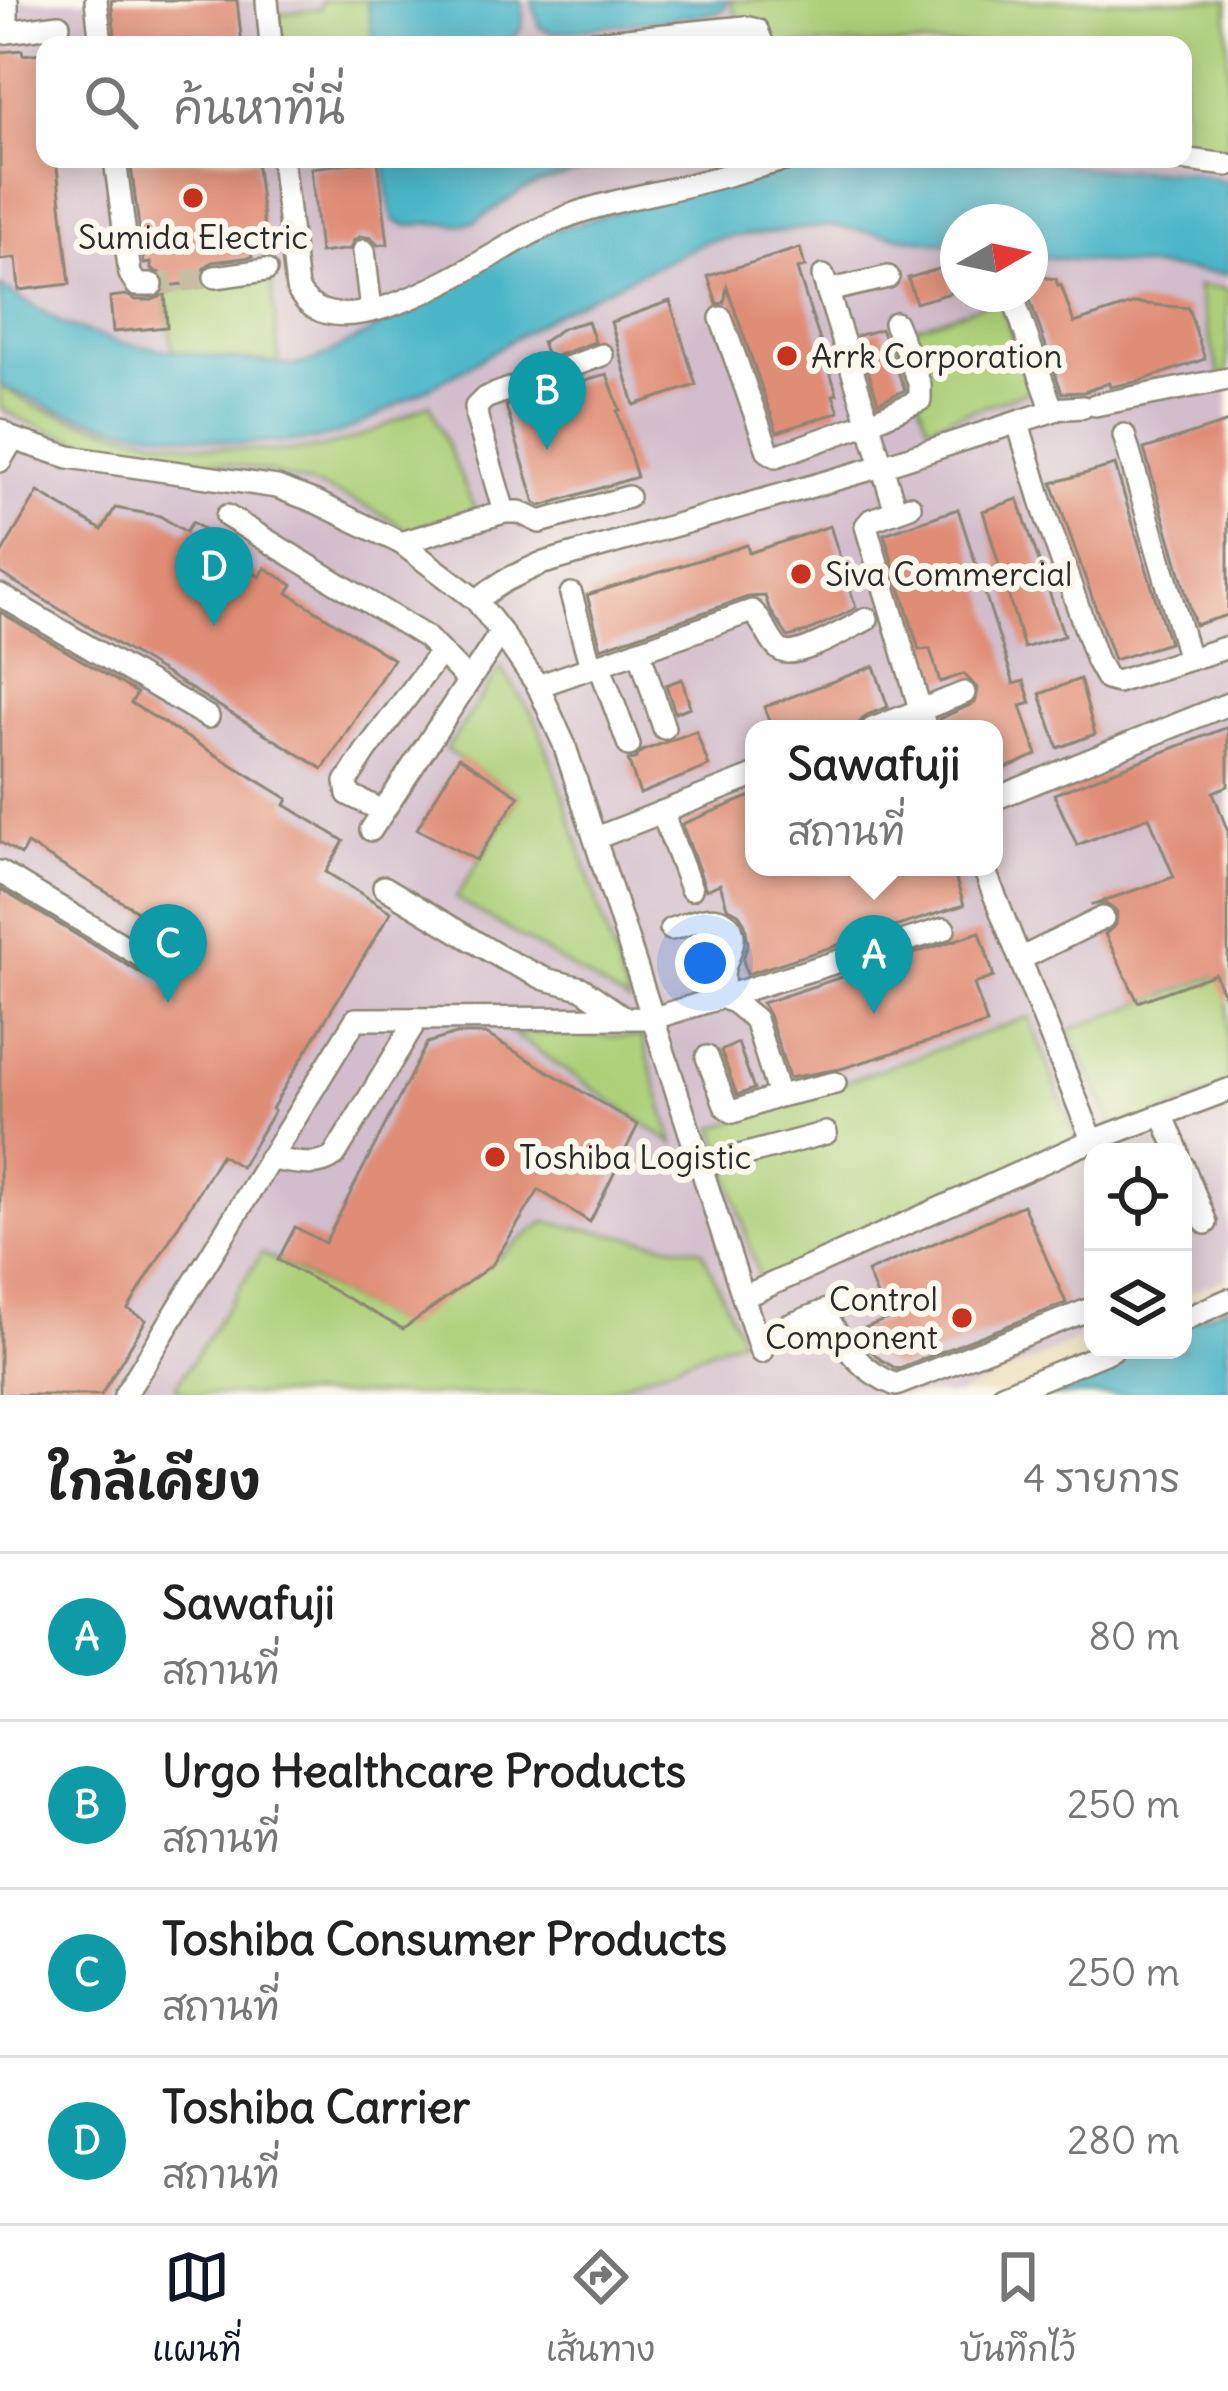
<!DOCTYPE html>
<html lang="th">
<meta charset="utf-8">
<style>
:root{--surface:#fff;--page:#f6f6f6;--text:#222;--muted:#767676;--line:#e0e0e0;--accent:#111827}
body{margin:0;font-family:Delius,"Playpen Sans Thai",sans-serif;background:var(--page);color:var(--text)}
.controls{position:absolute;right:36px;bottom:36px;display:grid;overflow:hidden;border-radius:24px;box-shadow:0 6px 30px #0003}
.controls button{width:108px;height:108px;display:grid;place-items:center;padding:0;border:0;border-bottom:3px solid var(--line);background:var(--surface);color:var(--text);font:60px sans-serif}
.compass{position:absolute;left:940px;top:204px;width:108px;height:108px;border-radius:50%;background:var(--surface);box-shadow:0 6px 30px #0003;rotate:81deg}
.you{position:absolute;left:705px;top:963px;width:42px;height:42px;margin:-30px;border:9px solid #fff;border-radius:50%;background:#1a73e8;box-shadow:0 0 0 18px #1a73e833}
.badge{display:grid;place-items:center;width:78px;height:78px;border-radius:50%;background:var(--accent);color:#fff;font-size:39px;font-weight:700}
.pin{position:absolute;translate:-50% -99px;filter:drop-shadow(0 3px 6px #0008)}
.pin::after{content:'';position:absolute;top:63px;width:42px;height:36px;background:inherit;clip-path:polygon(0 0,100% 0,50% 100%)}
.popup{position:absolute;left:745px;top:720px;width:258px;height:156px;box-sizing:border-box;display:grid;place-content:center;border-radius:24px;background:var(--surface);filter:drop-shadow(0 3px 9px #0005);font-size:39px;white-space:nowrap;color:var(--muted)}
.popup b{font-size:45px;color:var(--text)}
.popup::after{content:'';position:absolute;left:50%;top:100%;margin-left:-24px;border:24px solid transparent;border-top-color:var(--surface)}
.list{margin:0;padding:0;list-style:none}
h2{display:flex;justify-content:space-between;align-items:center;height:156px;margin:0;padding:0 48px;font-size:51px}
h2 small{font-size:39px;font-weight:400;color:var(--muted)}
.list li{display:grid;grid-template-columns:78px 1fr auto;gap:36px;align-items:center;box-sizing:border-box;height:168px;padding:0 48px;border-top:3px solid var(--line)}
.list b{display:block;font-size:45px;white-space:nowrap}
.list p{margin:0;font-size:39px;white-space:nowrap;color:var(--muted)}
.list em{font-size:39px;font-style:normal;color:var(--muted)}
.icon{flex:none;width:66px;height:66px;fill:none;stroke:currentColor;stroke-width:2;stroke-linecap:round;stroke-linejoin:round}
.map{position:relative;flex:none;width:1228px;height:1395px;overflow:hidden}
.search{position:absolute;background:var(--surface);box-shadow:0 6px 30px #0003;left:36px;right:36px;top:36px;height:132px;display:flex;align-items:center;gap:30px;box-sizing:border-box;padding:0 42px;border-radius:24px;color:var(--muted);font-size:45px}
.sheet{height:828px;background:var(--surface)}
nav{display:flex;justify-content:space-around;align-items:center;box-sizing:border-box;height:168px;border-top:3px solid var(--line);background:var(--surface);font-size:33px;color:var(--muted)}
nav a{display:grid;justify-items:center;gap:6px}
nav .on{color:var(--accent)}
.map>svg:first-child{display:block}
.industrial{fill:#d1bdcb;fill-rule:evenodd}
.green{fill:#accf78;stroke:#6c7d52;stroke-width:3}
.water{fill:#4bb6c8;stroke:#3b707a;stroke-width:3}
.building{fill:#e08d76}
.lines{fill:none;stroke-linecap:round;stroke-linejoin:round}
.minor-tunnel{stroke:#c6bda2;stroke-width:21;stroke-dasharray:21 10;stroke-linecap:butt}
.minor-casing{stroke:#8c8676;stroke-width:26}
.minor{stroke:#fff;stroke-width:21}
.poi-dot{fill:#c8321e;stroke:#fbf7ec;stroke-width:4.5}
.labels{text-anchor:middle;stroke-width:12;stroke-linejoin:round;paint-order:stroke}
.poi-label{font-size:33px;fill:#2b2b2b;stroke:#fbf7ec;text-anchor:start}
</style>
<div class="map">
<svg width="1228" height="1395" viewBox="0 0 1228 1395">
<rect width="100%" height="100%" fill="#fbf7ec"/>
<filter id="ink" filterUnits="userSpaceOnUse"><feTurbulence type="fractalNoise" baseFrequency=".00833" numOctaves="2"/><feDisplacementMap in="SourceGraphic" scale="24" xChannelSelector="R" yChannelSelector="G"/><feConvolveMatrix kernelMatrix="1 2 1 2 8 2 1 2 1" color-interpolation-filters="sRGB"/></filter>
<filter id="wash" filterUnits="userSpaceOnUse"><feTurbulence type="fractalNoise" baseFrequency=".004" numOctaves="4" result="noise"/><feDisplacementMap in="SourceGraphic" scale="48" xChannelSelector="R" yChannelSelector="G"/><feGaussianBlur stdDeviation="2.7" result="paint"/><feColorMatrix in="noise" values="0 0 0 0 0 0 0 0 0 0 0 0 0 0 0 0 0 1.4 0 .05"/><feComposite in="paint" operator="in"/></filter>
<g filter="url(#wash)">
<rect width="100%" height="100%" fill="#ede1c0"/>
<path class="industrial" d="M0 0H1228V1277L1183 1295V1152H1093V1333L956 1395H0ZM45 45H1183V159H45ZM958 222H1030V294H958ZM754 729H994V867H754Z"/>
<g class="green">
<polygon points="321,0 368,0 375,45 281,45 278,14 320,9"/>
<polygon points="731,0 1228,0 1228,162 1183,156 1183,45 745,45"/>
<polygon points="271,275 279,363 173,352 165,291"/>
<polygon points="1197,286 1228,289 1228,379 1221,381"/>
<polygon points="1000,299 1029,391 928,425 896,334"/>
<path d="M0 385C13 393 26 403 40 408 110 434 246 460 320 448 359 441 395 421 430 404L475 510 408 530C355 496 296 476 234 465 204 459 172 459 142 454 93 446 43 432 0 408Z"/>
<polygon points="501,668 536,720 559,782 629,1003 456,898 519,796 446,750"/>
<polygon points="1228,972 1228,1086 1117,1134 1069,1030"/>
<polygon points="1029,1017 1079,1146 762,1288 715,1128"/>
<polygon points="512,1033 642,1037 674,1144"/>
<polygon points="545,1222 702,1250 741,1338 595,1395 192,1395 175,1388 262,1253 403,1328"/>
</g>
<g class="water">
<path d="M367 0H522C523 13 526 28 514 37 494 51 404 45 376 45L373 40Z"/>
<polygon points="532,0 728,0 724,9 716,13 554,33 540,28"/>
<polygon points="383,159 626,159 540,183 521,191 475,222 459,225 430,223 407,226 395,221 391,212"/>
<polygon points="839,159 1042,159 1085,168 1188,172 1228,182 1228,274 1030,256 1030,222 958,222 958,246 831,226 729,237 706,242 556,313 459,372 369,420 343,432 315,440 243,444 116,426 57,410 0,385 0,286 65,325 121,343 221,358 295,365 314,361 370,332 520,240 754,171"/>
<polygon points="1228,1305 1228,1390 1216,1395 1016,1395 1122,1350 1183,1350 1183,1324"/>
</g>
<g id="blocks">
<g class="building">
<polygon points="111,0 237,0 242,45 116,45"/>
<polygon points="22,50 23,55 44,53 45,159 56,159 70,284 19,290 16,258 0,260 0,52"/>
<polygon points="130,159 256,159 265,237 250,239 252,257 212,262 202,270 201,282 167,286 160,273 151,270 151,263 144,264"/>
<polygon points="378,160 388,244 378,245 371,238 361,236 354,240 350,249 320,253 311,168"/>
<polygon points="800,248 805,267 797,269 837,394 833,395 839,412 777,432 727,287 724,303 717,304 708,276"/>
<polygon points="946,267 947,272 956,269 958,277 958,284 952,285 954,292 916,303 908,278"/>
<polygon points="1030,276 1056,279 1058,286 1061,285 1074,323 1135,303 1188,308 1205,359 1140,381 1110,387 1109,383 1084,392 1062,393 1028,294"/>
<polygon points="165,292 167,327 113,332 110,297 126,295 136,300 152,300 160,297"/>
<polygon points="670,301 696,385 634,405 611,322"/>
<polygon points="588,321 595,342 548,359 542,342 563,328"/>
<polygon points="881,329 905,390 878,402 857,336"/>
<polygon points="607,374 620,410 617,411 637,477 541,506 535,503 506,406 556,388"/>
<polygon points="1228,422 1228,615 1195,625 1144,449"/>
<polygon points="1115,465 1169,643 1114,660 1052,483"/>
<polygon points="38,492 102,530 115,508 160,516 186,532 192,522 239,551 234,560 260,577 265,568 293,585 288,593 393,659 323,769 0,573 0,556"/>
<polygon points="1018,499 1064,636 1024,648 983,511"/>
<polygon points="958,509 1014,684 1024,681 1031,703 1021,706 1037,755 994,773 994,729 941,729 939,719 975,703 978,689 964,674 940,682 930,649 919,650 884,534"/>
<polygon points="830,526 856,608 842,615 806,632 788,637 769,608 765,596 748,597 601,648 587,595 747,545 749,553"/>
<polygon points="0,612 137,693 131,703 288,799 285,805 344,841 326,872 391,912 288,1081 272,1109 274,1111 241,1167 221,1155 128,1309 146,1320 101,1395 0,1395 0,889 159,984 172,985 178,980 181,970 178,962 190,943 27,844 21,855 0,842"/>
<polygon points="874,666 888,707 867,715 858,724 846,729 772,729 764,707"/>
<polygon points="682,679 690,707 675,713 666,685"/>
<polygon points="1080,679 1095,734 1058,748 1040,694"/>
<polygon points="1228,727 1228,786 1213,792 1228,832 1228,1005 1215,974 1138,1002 1105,934 1116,925 1117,912 1105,903 1091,905 1174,877 1149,817 1077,845 1054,794"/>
<polygon points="696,731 709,766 640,794 628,760 635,759 642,751"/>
<polygon points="459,757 519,796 476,860 417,829"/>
<polygon points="754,795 754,867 952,867 964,905 747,974 743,960 748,943 745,924 738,913 727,907 720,884 706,890 682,824"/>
<polygon points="980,932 994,977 974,984 987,1024 840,1069 789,1078 769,1015 762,1003"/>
<polygon points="456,1034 486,1034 638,1125 590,1222 539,1190 492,1265 403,1329 278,1260 295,1227 325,1243 427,1043"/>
<polygon points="738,1043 754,1089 737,1095 721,1051"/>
<polygon points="1023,1205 1066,1303 897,1369 880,1359 865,1345 857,1331 887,1319 867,1272"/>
</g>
</g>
</g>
<g filter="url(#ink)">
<use href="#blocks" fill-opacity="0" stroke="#8c8676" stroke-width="3"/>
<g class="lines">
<polyline class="minor-tunnel" points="152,285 215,277"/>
<defs>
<g id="minor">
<polyline points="96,0 101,45"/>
<polyline points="267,0 271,45"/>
<polyline points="7,32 59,25"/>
<polyline points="0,33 7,32 7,0"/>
<polyline points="566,45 745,27 757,30 763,45"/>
<polyline points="115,159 130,274 137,285 152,285"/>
<path d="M282 159 297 288C333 361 477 263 521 239 537 230 554 222 571 215 609 201 649 195 689 185 722 177 754 167 788 159"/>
<polyline points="1180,159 1228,165"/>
<polyline points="364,251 371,310"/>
<polyline points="823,276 896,511"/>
<polyline points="215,277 266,270"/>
<polyline points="827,291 888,277"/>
<polyline points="1012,294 1052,409 1083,407"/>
<polyline points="721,318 768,451 776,456 868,423 920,400 920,385 895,323"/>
<polyline points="1095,405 1228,379"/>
<polyline points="1018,423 1045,513 1097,661 1107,679 1117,682 1228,647"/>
<polyline points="0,430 13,439 69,457 277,487 316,502 401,543 476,600 501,632 538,686 564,744 761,1352"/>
<polyline points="1124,435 1189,659"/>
<polyline points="0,461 13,439"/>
<polyline points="910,506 871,520 866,526 926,729"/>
<polyline points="504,512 519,512 540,522 628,497"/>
<polyline points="227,516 426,637 469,681"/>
<polyline points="401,543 504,512 477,418 476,407 485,398 602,355"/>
<polyline points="571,594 591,667"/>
<polyline points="0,595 208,717"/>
<polyline points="476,600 506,580 540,564 882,466 1055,410"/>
<polyline points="639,650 664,728"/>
<polyline points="599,664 629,745"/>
<path d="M538 686 752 611C764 621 771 646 782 651 797 659 851 627 867 619"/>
<polyline points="872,729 964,693"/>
<polyline points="994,799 1228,704"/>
<polyline points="383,811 348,794 346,782 366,751 440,653"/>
<polyline points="662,812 691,889"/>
<polyline points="371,830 501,632"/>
<polyline points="596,838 754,776"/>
<polyline points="0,872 166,971"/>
<polyline points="986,874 1093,1142"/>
<polyline points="384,887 502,958 545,979 581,988 623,1017"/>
<path d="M671 929C683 926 706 915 718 919 746 928 727 955 724 969 722 977 724 989 724 998L735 1003 755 1019 779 1096 835 1083"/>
<polyline points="1020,959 1103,918"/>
<polyline points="707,1057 726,1107 733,1112 779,1096"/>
<polyline points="1163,1116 1178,1152"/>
<path d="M269 1159C290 1161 317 1170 334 1156L417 1019"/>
<polyline points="701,1166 826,1133"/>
<polyline points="1183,1166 1206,1223"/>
<polyline points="743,1297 1079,1146 1228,1090"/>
<path d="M824 1312C845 1346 857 1369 896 1385L1093 1308"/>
<polyline points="1183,1320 1228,1300"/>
<polyline points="757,1338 840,1305"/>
<polyline points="125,1395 356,1019 654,1018 944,929"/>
<polyline points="1002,1395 1112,1350"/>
</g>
</defs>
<use href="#minor" class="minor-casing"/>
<use href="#minor" class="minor"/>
</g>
</g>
<g class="poi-dot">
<circle cx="193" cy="198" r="12"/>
<circle cx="787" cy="356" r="12"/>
<circle cx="801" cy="574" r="12"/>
<circle cx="495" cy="1157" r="12"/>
<circle cx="962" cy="1318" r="12"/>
</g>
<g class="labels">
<g class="poi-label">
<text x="193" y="249" text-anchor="middle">Sumida Electric</text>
<text x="811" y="368">Arrk Corporation</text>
<text x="825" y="586">Siva Commercial</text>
<text x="519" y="1169">Toshiba Logistic</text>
<text x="938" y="1311" text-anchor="end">Control<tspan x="938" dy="38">Component</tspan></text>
</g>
</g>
</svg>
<div class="controls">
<button><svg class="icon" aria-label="locate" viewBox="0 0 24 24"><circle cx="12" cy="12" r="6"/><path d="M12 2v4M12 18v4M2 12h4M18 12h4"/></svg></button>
<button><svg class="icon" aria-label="layers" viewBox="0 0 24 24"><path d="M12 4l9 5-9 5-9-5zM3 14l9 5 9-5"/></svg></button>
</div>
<svg class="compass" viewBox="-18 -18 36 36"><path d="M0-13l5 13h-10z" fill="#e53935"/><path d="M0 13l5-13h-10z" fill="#767676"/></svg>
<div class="you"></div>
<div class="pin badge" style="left:874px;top:1014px;background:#0f9aa8">A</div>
<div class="popup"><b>Sawafuji</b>สถานที่</div>
<div class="pin badge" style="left:547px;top:450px;background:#0f9aa8">B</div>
<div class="pin badge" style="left:168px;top:1003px;background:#0f9aa8">C</div>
<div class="pin badge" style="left:214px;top:626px;background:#0f9aa8">D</div>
<div class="search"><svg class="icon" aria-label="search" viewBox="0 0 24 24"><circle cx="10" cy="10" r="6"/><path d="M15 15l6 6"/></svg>ค้นหาที่นี่</div>
</div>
<section class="sheet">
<h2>ใกล้เคียง<small>4 รายการ</small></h2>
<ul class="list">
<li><span class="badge" style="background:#0f9aa8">A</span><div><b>Sawafuji</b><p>สถานที่</p></div><em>80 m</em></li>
<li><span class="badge" style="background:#0f9aa8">B</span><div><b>Urgo Healthcare Products</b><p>สถานที่</p></div><em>250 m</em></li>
<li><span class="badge" style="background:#0f9aa8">C</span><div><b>Toshiba Consumer Products</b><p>สถานที่</p></div><em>250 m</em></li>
<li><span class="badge" style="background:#0f9aa8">D</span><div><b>Toshiba Carrier</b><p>สถานที่</p></div><em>280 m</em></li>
</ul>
</section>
<nav>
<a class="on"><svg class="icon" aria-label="map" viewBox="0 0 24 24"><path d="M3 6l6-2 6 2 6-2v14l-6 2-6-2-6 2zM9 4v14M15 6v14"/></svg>แผนที่</a>
<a><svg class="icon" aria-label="directions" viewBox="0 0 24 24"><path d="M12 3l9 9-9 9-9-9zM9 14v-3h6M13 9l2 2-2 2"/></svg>เส้นทาง</a>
<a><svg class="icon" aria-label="saved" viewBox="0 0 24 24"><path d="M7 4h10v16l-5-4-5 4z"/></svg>บันทึกไว้</a>
</nav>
